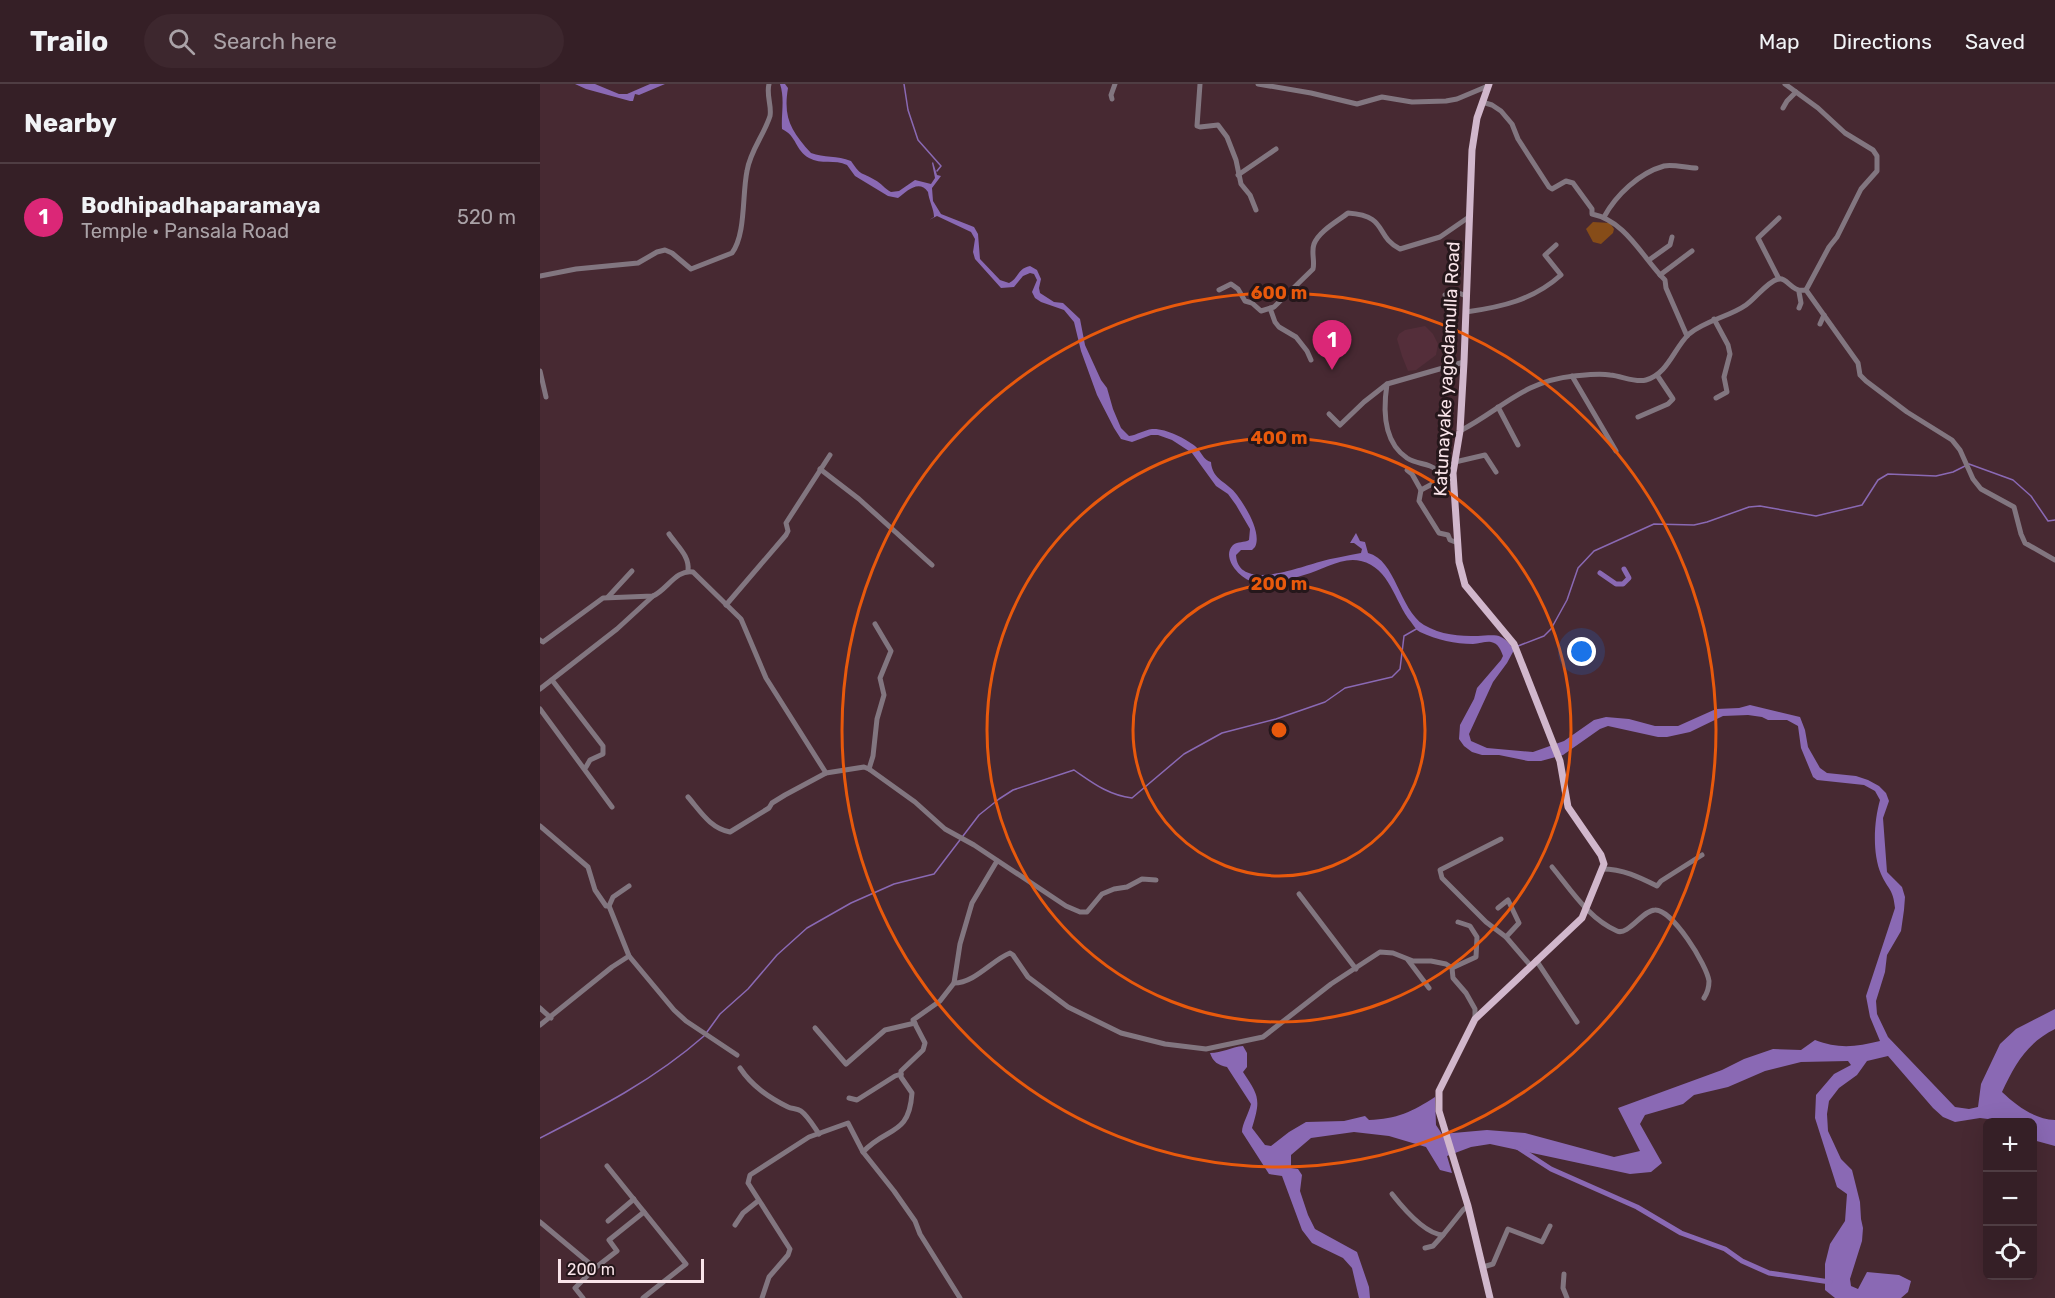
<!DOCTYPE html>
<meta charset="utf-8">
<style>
:root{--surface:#351f26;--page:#3d272e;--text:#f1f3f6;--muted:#aaa2a7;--line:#4f3d43;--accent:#db2777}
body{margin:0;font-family:Rubik,sans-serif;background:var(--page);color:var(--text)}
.controls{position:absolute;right:18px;bottom:18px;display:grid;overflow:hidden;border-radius:9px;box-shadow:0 6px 24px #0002}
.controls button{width:54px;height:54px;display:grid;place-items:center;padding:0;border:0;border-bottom:2px solid var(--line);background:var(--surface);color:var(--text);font:30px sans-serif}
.scale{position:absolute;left:18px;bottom:15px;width:146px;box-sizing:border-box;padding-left:6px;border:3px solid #f9e4e9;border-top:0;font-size:16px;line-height:21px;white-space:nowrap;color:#f9e4e9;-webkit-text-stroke:4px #25171b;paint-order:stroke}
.you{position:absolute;left:1042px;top:568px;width:21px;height:21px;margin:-15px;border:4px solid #fff;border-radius:50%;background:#1a73e8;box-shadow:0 0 0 9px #1a73e833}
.badge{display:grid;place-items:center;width:39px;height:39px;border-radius:50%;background:var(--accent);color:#fff;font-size:20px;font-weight:700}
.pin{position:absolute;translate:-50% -50px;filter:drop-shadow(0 2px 3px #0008)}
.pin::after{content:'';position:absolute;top:32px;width:21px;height:18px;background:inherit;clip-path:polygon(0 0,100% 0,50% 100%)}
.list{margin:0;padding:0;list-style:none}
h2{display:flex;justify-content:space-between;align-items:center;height:78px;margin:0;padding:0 24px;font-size:26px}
h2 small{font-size:20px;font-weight:400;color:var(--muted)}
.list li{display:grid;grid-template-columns:39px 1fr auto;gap:18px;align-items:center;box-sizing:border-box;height:108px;padding:0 24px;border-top:2px solid var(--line)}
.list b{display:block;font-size:22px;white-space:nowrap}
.list p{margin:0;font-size:20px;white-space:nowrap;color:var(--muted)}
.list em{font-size:20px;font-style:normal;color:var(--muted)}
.icon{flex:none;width:33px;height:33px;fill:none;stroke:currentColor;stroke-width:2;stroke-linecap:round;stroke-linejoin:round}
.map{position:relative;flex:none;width:1515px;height:1214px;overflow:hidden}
header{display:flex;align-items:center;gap:36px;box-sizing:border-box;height:84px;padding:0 30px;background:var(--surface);border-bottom:2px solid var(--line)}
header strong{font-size:28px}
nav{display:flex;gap:33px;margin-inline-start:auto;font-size:21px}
.search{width:420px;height:54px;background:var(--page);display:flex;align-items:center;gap:15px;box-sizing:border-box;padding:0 21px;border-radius:33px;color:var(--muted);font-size:22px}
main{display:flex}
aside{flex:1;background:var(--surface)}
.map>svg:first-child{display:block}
.built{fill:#542e3a}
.green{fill:#864c18}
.water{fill:#8a69b4}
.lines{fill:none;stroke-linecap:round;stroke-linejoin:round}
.stream{stroke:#8a69b4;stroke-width:1.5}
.canal{stroke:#8a69b4;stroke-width:5}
.minor{stroke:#827680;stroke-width:5}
.major{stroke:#d1b7cc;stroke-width:7}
.ring{fill:none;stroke:#e8590c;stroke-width:3}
.labels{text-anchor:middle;stroke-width:6;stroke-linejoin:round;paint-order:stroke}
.street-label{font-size:18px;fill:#f9e4e9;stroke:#25171b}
.centre{fill:#e8590c;stroke:#25171b;stroke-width:3}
.ring-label{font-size:18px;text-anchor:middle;font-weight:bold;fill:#e8590c;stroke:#25171b;stroke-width:6;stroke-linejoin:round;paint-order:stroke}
</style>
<header>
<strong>Trailo</strong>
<div class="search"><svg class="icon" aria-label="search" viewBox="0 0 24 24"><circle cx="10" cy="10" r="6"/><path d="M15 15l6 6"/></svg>Search here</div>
<nav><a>Map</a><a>Directions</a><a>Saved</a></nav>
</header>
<main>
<aside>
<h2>Nearby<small></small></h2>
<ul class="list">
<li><span class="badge">1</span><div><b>Bodhipadhaparamaya</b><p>Temple · Pansala Road</p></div><em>520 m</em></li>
</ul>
</aside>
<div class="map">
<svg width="1515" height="1214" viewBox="0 0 1515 1214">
<rect width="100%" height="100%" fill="#472932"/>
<polygon class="built" points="885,242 893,250 898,260 896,271 876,286 868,287 862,272 857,255 859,250 865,246"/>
<polygon class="green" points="1053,138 1070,139 1074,145 1073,149 1061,160 1053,158 1046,145"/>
<g class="water">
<polygon points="35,0 55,0 79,10 87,10 110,0 125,0 99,11 95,10 93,17 90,17 46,5"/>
<path d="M240 0H245L248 4C243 34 251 47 271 69 284 74 297 71 311 77 322 93 320 87 335 96 341 99 345 105 351 108L359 107 375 96 391 100 395 94 392 79 393 78 397 91 401 92 392 104 393 117 401 130 434 143 438 150 440 175 460 196 469 199C478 195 478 184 490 182L497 186 501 195 499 204 500 209 514 218 523 219 540 235 545 261 561 296 567 304 573 325 581 344 589 352C597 351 604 346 612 345 625 344 645 354 655 362 662 368 663 376 671 378 672 396 688 398 697 411 706 423 722 449 715 463L712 466H701L696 471C698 508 760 483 779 478 792 474 807 472 821 469L822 465 814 459H810L816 449 820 457 825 458 828 469C856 476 859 525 884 541 901 551 919 552 938 552 945 552 955 550 961 553 966 555 971 561 974 566L967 579 953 598 929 650 931 657 947 664 993 668 1024 657 1054 636 1066 633 1089 635 1115 642H1138L1176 625 1199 624 1210 621 1260 633 1265 646 1268 663 1280 684 1287 689 1316 692 1328 696 1339 702 1346 709 1349 717 1343 734 1347 788 1362 803 1365 813 1364 826 1361 847 1347 871 1345 888 1336 917 1337 930 1348 953 1415 1023 1429 1025 1438 1023 1441 1000 1460 960 1476 945 1515 925V945C1487 959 1475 980 1462 1008 1477 1022 1494 1035 1515 1036V1062L1493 1056 1492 1038H1454L1448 1035 1440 1034 1415 1038 1403 1033 1393 1024 1348 972 1327 977 1317 991 1299 1004 1289 1017 1287 1030 1288 1047 1301 1075 1312 1086 1320 1118 1321 1135 1323 1144 1322 1157 1310 1195 1311 1202 1318 1205 1327 1188 1359 1191 1371 1197 1368 1208 1361 1214H1295L1285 1206V1180L1290 1160 1305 1137 1307 1110 1297 1103 1275 1034 1276 1011 1294 990 1311 981 1308 977 1261 978 1225 987 1188 1003 1154 1011 1143 1020 1105 1031 1100 1040 1122 1079 1111 1088 1090 1090 950 1060 931 1063 907 1072 912 1089 900 1086 886 1063 849 1052 814 1048 771 1054 751 1071V1084L758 1085 762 1091 760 1107 768 1131 775 1145 817 1168 829 1203 830 1214H819L812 1184 803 1174 772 1159 762 1146 742 1092 729 1090 702 1048C702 1040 709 1029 711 1020L687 983C678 981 673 978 670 969 682 969 691 963 703 962L707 969V983L703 988C719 1012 721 1015 712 1044L725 1061 731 1062 749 1048 766 1038 804 1037 825 1032 829 1036C857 1035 872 1028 895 1013L896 1041 902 1050 947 1046 985 1049 1074 1073 1100 1067 1078 1024 1182 986 1204 975 1233 965 1261 966 1275 956C1298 965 1316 963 1340 957L1330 933 1326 912 1355 824C1353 804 1348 806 1341 790 1332 769 1334 737 1340 716L1335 707 1324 701 1277 696 1273 693 1261 664 1258 642 1247 636H1228L1222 633 1208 631 1183 632 1150 648 1127 653H1118L1068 642 1060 645 1023 671 1001 677H988L959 671H942L932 668 924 662 919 655 920 641 934 615 937 604 961 576 963 572C961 566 958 559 951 558 946 557 939 560 933 560 915 560 897 556 880 548 876 546 874 542 871 538 854 517 850 484 821 477 803 472 782 486 764 491 756 494 723 500 715 498 702 497 680 474 693 461 698 457 704 459 709 456L710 445 696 421 688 410 676 402 652 369 632 356 618 351H611L592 358 581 355 574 344 557 311 541 267 534 238 524 226 501 218 495 214 492 208 497 196 494 190 490 189 483 192 474 203 461 204 435 175 433 168 435 155 431 148 397 132 389 136 394 133C394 125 389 117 388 108 379 95 367 107 358 114L348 112 315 92 307 81C295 75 281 81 269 74 255 66 257 52 242 45 241 30 245 15 240 0Z"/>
</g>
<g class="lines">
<g class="stream">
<polyline points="364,0 368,26 378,56 401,82 397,87"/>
<polyline points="978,562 1004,552 1011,545 1027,516 1038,484 1054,467 1114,440 1154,441 1167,438 1209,423 1220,422 1276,432 1322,421 1338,396 1348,390 1396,392 1413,388 1429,380 1473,396 1491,412 1508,437 1515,436"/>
<path d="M167 948 180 930 208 905 237 871 267 844 311 819 354 800 394 790 439 731 459 715 473 706 534 686C553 699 568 711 592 714L644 670 682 649 736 635 785 618 805 604 852 593 860 585 864 552 878 544"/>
<path d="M0 1054C59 1024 114 996 164 952"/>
</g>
<g class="canal">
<polyline points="1060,489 1076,500 1083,500 1089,494 1084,485"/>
<polyline points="977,1063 1011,1085 1097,1123 1141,1149 1185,1165 1202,1177 1229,1189 1290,1198"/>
</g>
<g class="minor">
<polyline points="660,0 657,42 660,43 678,41 687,53 696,76 701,100 710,111 716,126"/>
<polyline points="718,0 771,9 817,20 842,13 872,18 906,17 917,15 948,2"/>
<polyline points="1245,0 1278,24 1305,49 1333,66 1337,72 1337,87 1321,105 1297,153 1289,163 1266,206"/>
<polyline points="572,15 571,11 575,0"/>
<path d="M942 18 952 21 961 27 972 40 978 55 1009 103 1012 105 1026 97 1033 99 1052 125V130C1086 137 1102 173 1125 196L1126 204 1147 252"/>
<polyline points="1243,24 1247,17 1256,8"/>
<polyline points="698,91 736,65"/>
<path d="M1064 133C1076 111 1099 89 1124 82 1133 80 1147 84 1156 84"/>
<polyline points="1109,176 1130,161 1132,153"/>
<polyline points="1120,191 1152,167"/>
<path d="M0 192 36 185 98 179 117 168 125 166 132 169 151 185 192 169C206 150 202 111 207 87 210 67 224 51 230 32 232 22 226 11 229 0"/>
<polyline points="1239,195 1218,154 1239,134"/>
<path d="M679 206 691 200 698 205 705 217 712 219 721 227 734 223 773 185C775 177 771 168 774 160 779 147 798 137 808 129 849 132 834 152 860 165L900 153 929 133"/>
<polyline points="1259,208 1261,219 1259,224"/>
<polyline points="905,211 919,209 926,212"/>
<polyline points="730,224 735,238 739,243 756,253 767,267 771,276"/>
<path d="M926 228C962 223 993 216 1021 191L1005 171 1016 161"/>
<polyline points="1174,235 1188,261 1190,270 1184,293 1187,308 1176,314"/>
<polyline points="1280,240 1284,231"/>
<polyline points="0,287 6,313"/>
<polyline points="1032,292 1076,367"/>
<path d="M847 300C843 326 843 358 867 374 875 379 882 379 890 382 895 384 901 389 906 392"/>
<polyline points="958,323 978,361"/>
<polyline points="789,330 800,341 824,318 847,300 924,278"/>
<polyline points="1098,333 1128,320 1133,315 1117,291"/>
<path d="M920 347C961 326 983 297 1034 292 1045 291 1059 289 1070 291 1082 292 1095 299 1106 296 1128 290 1134 264 1149 250 1166 236 1189 233 1206 221 1216 214 1227 198 1238 195 1248 193 1251 209 1266 206L1318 279 1320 291 1326 297 1367 328 1412 356 1420 366 1433 395 1441 405 1474 423 1481 450 1485 459 1515 476"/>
<polyline points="915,378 945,371 956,388"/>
<polyline points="280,385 319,415 392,481"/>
<polyline points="867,386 872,390 881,406"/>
<polyline points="909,391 881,406 879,417 899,449 908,451 910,456 918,459"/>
<path d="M129 450C137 462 150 472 148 487"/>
<polyline points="68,513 92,487"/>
<polyline points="186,521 246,451 248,447 246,439 290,371"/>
<path d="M0 556 3 558 63 514 113 512C127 506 136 485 153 488L201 535 226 594 286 689"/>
<polyline points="12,596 63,662 63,670 50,676 46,683"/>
<polyline points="0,605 77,545 113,512"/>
<polyline points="0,625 72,723"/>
<polyline points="329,685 333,672 337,635 344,611 340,594 351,567 335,540"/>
<path d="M148 713C161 728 170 744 190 748L229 724 232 719 245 711 286 689 324 683 329 685 375 718 405 745 434 761 526 822 540 828H547L562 810 574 805 587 803 602 795 616 796"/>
<polyline points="0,742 48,783 55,806 66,822 69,822"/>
<polyline points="961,755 900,786 902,794 946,838 966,853"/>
<path d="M1012 783C1031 806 1049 835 1077 847 1088 852 1103 826 1115 826 1132 825 1167 881 1169 897 1169 904 1168 908 1164 914"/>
<path d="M1062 785C1083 785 1099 793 1117 802L1121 797 1162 771"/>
<polyline points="89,802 73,813 69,822 89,872 134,926 146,937 197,971"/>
<polyline points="759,810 816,885"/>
<polyline points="958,824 968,816 979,839 966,853 990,881"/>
<polyline points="868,876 889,904"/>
<polyline points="996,876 1037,938"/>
<polyline points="912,884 936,873 937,853 930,842 918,838"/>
<path d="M414 899C435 899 452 876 470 869L473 871 488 893 528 923 581 949 625 960 666 965 723 953 791 900 840 868 853 869 873 877H891L906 880 912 884 913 894 926 909 935 925V935"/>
<polyline points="0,924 11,934"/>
<polyline points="0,941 72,883 89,872"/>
<polyline points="275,944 306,980 345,946 375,939"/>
<path d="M200 984C212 1002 228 1013 248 1023 252 1025 257 1024 261 1027 268 1032 274 1043 279 1050"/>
<polyline points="309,1014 317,1016 355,992 361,990"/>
<polyline points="67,1082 146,1180 103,1214"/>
<path d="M852 1110C863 1124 885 1150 903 1151L923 1126 928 1122"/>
<polyline points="68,1137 94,1115"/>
<polyline points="0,1138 55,1184"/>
<polyline points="195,1141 203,1129 218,1117"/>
<polyline points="885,1164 893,1162 903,1151"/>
<polyline points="943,1183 953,1180 968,1145 1002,1158 1010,1142"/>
<polyline points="1024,1190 1023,1204 1027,1214"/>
<polyline points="43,1214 35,1204 55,1184 77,1167 69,1156 104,1128"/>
<polyline points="222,1214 229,1193 248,1171 250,1165 208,1099 210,1091 269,1053 308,1039 323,1068"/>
<path d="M420 1214 380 1150 375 1137 354 1107 323 1068C347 1042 369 1053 372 1009L361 993V987L383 966 385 959 373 936 400 917 414 899 420 860 432 819 457 777"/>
</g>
<polyline class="major" points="949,0 937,34 932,66 924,278 920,347 913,389 919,478 925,501 974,560 1020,677 1028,723 1061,771 1064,780 1042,834 935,935 899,1007 899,1027 928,1122 950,1214"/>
</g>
<g class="ring">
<circle cx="739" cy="646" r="146"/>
<circle cx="739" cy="646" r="292"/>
<circle cx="739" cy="646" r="437"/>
</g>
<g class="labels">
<g class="street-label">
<text transform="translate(907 285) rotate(-87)" y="6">Katunayake yagodamulla Road</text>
</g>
</g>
<circle cx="739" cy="646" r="9" class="centre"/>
<g class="ring-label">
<text x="739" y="215">600 m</text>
<text x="739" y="360">400 m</text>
<text x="739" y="506">200 m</text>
</g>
</svg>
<div class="controls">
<button>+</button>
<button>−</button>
<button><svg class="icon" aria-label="locate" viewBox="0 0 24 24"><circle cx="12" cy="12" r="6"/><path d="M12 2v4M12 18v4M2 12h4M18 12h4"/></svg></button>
</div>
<div class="scale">200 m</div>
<div class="you"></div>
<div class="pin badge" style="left:792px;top:286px">1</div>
</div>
</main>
